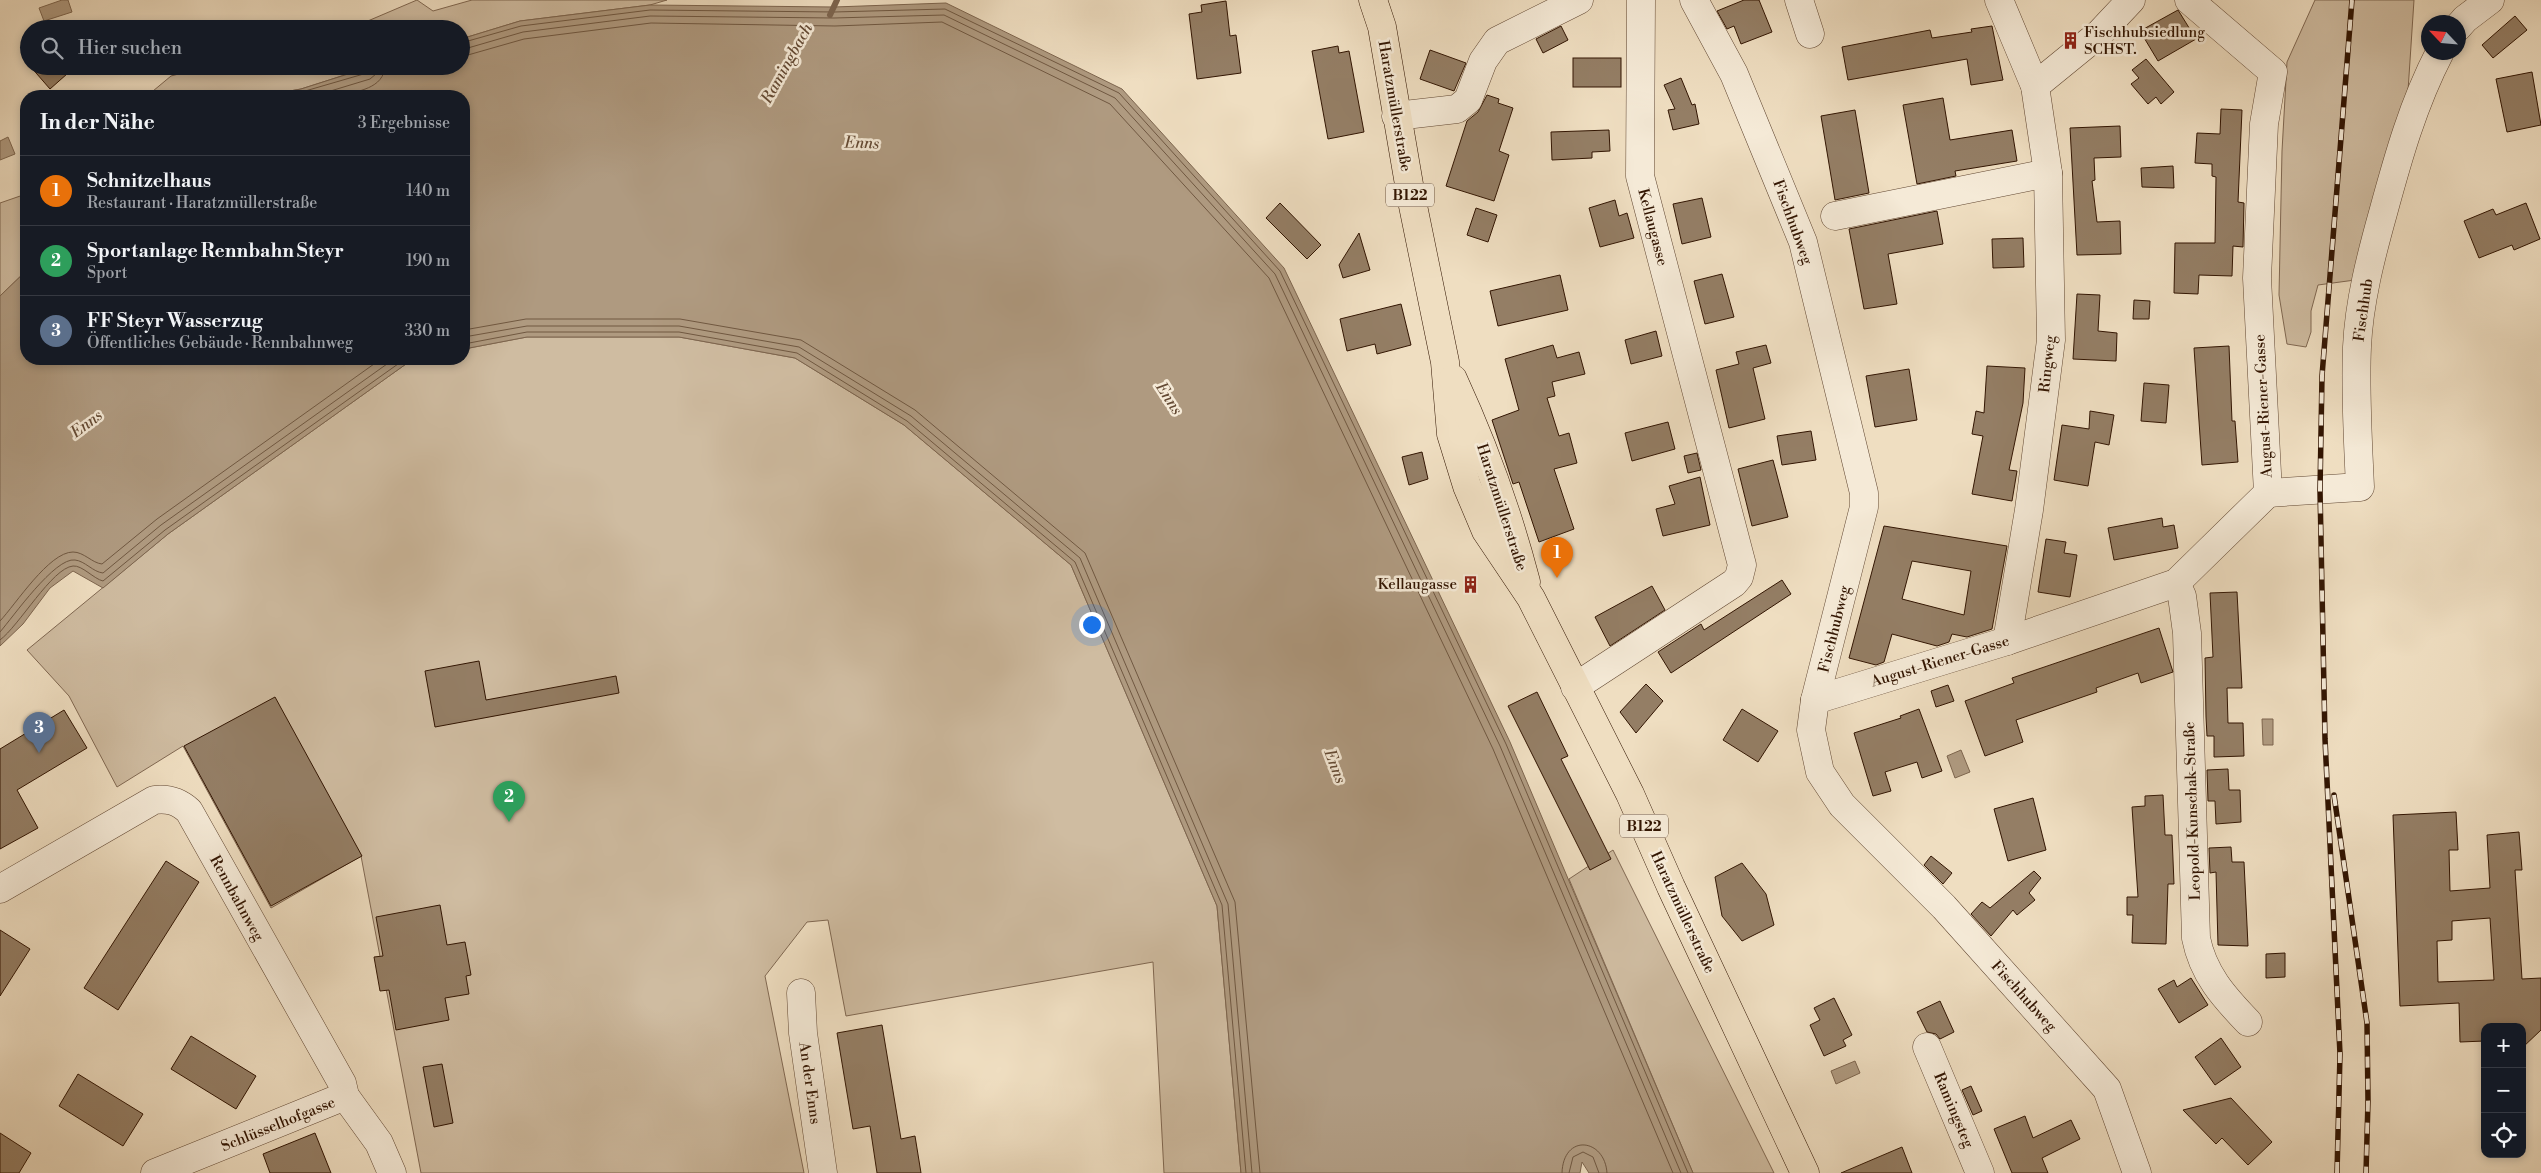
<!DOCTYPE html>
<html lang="de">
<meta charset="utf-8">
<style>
:root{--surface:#171b24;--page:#20242c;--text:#f1f3f6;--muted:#9ea1a6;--line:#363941;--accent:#c59692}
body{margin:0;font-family:"Libre Bodoni",serif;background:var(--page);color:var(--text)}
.controls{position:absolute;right:15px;bottom:15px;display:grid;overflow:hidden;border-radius:10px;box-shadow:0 2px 8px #0003}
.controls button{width:45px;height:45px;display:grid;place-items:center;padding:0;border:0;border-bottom:1px solid var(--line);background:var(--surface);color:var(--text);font:25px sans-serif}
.compass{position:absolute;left:2421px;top:15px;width:45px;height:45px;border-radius:50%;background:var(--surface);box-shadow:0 2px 8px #0003;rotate:296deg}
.you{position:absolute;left:1091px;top:624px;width:18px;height:18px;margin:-12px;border:4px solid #fff;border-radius:50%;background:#1a73e8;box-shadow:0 0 0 8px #1a73e833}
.badge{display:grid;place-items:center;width:32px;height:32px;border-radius:50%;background:var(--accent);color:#fff;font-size:16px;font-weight:700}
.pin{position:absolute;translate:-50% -41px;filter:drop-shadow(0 1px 2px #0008)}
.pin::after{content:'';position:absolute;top:26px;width:18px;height:15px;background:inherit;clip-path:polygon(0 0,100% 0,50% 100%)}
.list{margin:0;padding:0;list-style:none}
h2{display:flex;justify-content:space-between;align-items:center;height:65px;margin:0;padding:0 20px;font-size:21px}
h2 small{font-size:16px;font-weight:400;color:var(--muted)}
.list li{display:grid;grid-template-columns:32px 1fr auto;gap:15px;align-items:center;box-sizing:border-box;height:70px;padding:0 20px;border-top:1px solid var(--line)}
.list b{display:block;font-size:19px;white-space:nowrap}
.list p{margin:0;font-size:16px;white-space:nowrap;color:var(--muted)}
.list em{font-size:16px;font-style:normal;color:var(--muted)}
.icon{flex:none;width:28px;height:28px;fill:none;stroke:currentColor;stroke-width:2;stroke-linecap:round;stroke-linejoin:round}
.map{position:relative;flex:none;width:2541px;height:1173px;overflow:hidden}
.search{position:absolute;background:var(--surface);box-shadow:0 2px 8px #0003;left:20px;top:20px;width:450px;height:55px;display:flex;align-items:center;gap:12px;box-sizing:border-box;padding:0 18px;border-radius:28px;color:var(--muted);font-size:19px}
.panel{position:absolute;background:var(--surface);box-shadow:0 2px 8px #0003;left:20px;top:90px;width:450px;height:275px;border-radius:20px}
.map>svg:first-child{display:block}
.green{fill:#cfbca1;stroke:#806852}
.water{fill:#af9a80;stroke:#7d654e}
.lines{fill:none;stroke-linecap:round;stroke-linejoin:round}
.shore{stroke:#705841;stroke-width:1}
.stream{stroke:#7d654e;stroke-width:6}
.building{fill:#947e65;stroke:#321502;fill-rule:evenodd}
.minor-casing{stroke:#614732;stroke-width:29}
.major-casing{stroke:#321502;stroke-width:29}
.minor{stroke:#f5ead7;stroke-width:28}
.major{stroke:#efdec1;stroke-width:28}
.rail-casing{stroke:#321502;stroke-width:5.5}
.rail{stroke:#f5ead7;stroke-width:4;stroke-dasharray:11;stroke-linecap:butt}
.labels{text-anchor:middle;stroke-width:5;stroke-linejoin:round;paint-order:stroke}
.shield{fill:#f5ead7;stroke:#6c5542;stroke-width:1}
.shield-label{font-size:14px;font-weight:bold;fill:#321502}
.poi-label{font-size:15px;fill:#321502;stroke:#f5ead7;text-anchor:start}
.street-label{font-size:15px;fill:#321502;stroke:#f5ead7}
.water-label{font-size:16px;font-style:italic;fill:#644a34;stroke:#f5ead7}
</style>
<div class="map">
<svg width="2541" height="1173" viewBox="0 0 2541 1173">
<rect width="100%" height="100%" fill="#efdec1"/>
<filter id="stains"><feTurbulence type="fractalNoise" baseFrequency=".004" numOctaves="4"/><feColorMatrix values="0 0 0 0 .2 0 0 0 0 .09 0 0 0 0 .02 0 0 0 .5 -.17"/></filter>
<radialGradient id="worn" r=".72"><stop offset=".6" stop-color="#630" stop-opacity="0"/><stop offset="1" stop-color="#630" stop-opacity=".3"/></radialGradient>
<g class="green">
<polygon points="417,0 433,11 472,0 667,0 650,5 520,21 461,39 461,29 349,29"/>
<polygon points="2315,0 2414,0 2408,91 2355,280 2318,285 2311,311 2311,332 2306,347 2287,344 2279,295 2282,151 2287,62"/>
<polygon points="209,66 373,66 301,89 262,96 147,96 171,76"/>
<polygon points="26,194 26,271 0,296 0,203"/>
<polygon points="527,337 679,337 795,358 904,425 1071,565 1217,906 1241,1173 1164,1173 1153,962 846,1016 828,920 807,922 765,976 804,1173 421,1173 361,856 271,908 183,746 117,787 69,696 27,650 168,534 413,359 464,359 464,349"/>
<polygon points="1613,850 1774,1173 1693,1173 1569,879"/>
</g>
<g class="water">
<polygon points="62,0 68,0 72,12 44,21 39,8"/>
<polygon points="946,3 1122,89 1284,268 1510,742 1693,1173 1589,1173 1582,1162 1580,1173 1241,1173 1217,906 1071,565 904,425 795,358 679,337 527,337 464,349 464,96 262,96 301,89 373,66 461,66 461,39 520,21 650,5 834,7"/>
<polygon points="8,137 15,154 0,160 0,141"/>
<polygon points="26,271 26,359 413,359 168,534 103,588 73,571 50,588 23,624 0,646 0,296"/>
<polygon points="2262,719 2273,719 2273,745 2263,745"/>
<polygon points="1961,750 1970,772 1955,778 1947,756"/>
<polygon points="1855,1061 1860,1073 1836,1084 1831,1071"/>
</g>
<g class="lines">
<g class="shore">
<polyline points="461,43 521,26 650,10 834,12 945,9 1119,93 1280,271 1506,744 1688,1173"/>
<polyline points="461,50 523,32 650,16 834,18 944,15 1115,98 1275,274 1500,746 1681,1173"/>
<polyline points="461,57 524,39 651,23 835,26 942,22 1110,104 1269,278 1493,749 1673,1173"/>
<polyline points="288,96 367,73 371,66"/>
<polyline points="314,96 370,79 376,74 377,66"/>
<path d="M340 96C357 91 384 89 385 66"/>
<polyline points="464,330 526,319 680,319 801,340 915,410 1085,553 1235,902 1260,1173"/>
<polyline points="464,337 527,326 679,326 799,347 911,416 1080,558 1228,904 1252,1173"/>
<polyline points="464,344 527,332 679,332 797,353 907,421 1075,562 1222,905 1246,1173"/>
<path d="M0 621C16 604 49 552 73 552 84 552 92 563 102 564L157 519 381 359"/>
<path d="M0 632C13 617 55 557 75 560 85 561 93 572 103 573L161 525 394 359"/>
<path d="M0 640C19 626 52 568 73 566 82 565 94 579 103 581L165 530 405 359"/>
<path d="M1562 1173C1563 1133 1605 1138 1607 1173"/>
<polyline points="1569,1173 1573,1157 1583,1152 1593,1157 1599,1173"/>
</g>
<polyline class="stream" points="830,15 837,0"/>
</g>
<g class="building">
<polygon points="1744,0 1759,0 1772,32 1741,44 1734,26 1727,29 1717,11"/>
<polygon points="1226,1 1230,36 1236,35 1241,73 1197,79 1189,14 1202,12 1201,5"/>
<polygon points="2178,10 2196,39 2158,61 2140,31"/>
<polygon points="2515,16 2527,30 2493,58 2482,45"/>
<polygon points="1561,26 1568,40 1543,53 1536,39"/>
<polygon points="1992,26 2003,80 1971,85 1967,59 1848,80 1842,47 1930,30 1932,38 1972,32 1971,29"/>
<polygon points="1338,46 1339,53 1349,51 1364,132 1328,139 1312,51"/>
<polygon points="1430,50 1466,63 1454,91 1420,79"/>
<rect x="1573" y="58" width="48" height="29"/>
<polygon points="2146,59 2174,92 2161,104 2156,97 2148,104 2131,84 2139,78 2132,70"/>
<polygon points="30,66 76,66 50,89"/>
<polygon points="2532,72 2541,125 2507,132 2496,79"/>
<polygon points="1681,78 1692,105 1695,104 1699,124 1673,130 1668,110 1675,109 1664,85"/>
<polygon points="1487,95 1499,99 1498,103 1513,108 1499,151 1509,155 1494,201 1446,186 1467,121 1478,112"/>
<polygon points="1943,98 1950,140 2012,130 2017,161 1955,171 1956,176 1917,184 1903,105"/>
<polygon points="2221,109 2242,110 2238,202 2244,203 2243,247 2233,246 2232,276 2199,275 2198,294 2174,293 2175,243 2215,243 2216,177 2212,176 2212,164 2195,163 2197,133 2220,134"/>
<polygon points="1855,110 1869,193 1835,200 1821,116"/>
<polygon points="2120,126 2121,157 2094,158 2095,180 2092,181 2097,222 2120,221 2121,254 2077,255 2070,128"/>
<polygon points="1609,130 1610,151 1592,152 1592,158 1552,160 1551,132"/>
<polygon points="2173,166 2174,188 2142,187 2141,168"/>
<polygon points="1702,198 1711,237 1682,244 1673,204"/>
<polygon points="1615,200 1619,216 1627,213 1634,238 1600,247 1589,208"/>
<polygon points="1280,203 1321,245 1307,259 1266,218"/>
<polygon points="2526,203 2540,239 2514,250 2512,245 2479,258 2464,221 2493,209 2496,215"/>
<polygon points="1476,208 1497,215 1488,242 1467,235"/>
<polygon points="1937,211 1943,244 1888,254 1897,304 1864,309 1849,229"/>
<polygon points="1359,233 1370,270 1343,278 1339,265"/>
<polygon points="2023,238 2024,267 1993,268 1992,239"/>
<polygon points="1722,274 1734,317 1705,324 1694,281"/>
<polygon points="1560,275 1568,310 1498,326 1490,291"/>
<polygon points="2077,294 2100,295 2098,331 2117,333 2116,361 2073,359"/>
<polygon points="2134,300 2150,301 2149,319 2133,319"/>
<polygon points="1401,304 1411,345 1377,354 1375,344 1347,351 1340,319"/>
<polygon points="1656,331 1662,356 1631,364 1625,340"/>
<polygon points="1553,345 1557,358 1579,352 1585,374 1552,382 1555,396 1547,398 1559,436 1569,433 1577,463 1554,469 1574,529 1539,542 1519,482 1513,484 1492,420 1519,410 1505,359"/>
<polygon points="1766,345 1771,363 1753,368 1765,419 1729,428 1716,370 1739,364 1736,352"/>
<polygon points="2229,346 2232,421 2235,421 2238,462 2202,465 2194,348"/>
<polygon points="1987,366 2025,368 2023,403 2009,470 2017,471 2012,501 1972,494 1983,436 1972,434 1976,411 1984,413"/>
<polygon points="1909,369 1917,420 1875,427 1866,376"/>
<polygon points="2144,383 2169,385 2166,423 2141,421"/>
<polygon points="2090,411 2114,415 2109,445 2095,442 2088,486 2054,480 2062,425 2089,429"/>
<polygon points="1668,422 1675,449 1632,461 1625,433"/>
<polygon points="1811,431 1816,460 1782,465 1777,436"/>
<polygon points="1422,452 1428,479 1409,485 1402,457"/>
<polygon points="1697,453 1701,470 1688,473 1684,456"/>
<polygon points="1773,460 1788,517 1752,526 1738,469"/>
<polygon points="1700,477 1710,525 1663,536 1656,509 1675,504 1669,486"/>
<polygon points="2162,518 2163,527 2174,525 2178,548 2114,560 2108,528"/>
<path d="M1884 526 2007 546 1992 629 1967 637 1952 634 1949 642 1937 646 1892 634 1884 662 1876 665 1849 658ZM1912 561 1971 571 1964 615 1902 599Z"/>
<polygon points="2046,539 2066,542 2064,553 2077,555 2070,597 2038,592"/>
<polygon points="1782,580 1791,594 1671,673 1658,652 1701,624 1704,630"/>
<polygon points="1652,586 1665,610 1610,646 1595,617"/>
<polygon points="2237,592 2242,688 2227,688 2228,723 2243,723 2244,756 2214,757 2214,736 2207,736 2206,717 2205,658 2213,657 2210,593"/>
<polygon points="2159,628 2173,672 2141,683 2138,673 2096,688 2097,692 2016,720 2023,742 1985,756 1965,701 2014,683 2012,678"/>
<polygon points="479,661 486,700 616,676 619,693 435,727 425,671"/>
<polygon points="1646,684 1663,701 1636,733 1620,712"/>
<polygon points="1948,685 1954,701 1936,707 1931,691"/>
<polygon points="1537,692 1568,756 1561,759 1611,859 1590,870 1508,706"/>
<polygon points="275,697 362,856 271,906 184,746"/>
<polygon points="1742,709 1778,731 1758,762 1723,740"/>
<polygon points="1919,709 1942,771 1922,778 1917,762 1885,772 1891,791 1873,796 1854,733 1901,718 1900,716"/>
<polygon points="64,710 87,748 17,790 38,828 0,849 0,749"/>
<polygon points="2228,769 2229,790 2240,790 2241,822 2216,824 2215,801 2208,801 2207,770"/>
<polygon points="2163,795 2165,835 2172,835 2174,884 2168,884 2166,944 2132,943 2133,915 2127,915 2127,897 2138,897 2132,807 2145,806 2145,796"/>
<polygon points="2033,798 2046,850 2008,861 1994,809"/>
<path d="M2456 812 2458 850H2449L2450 891 2490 888 2487 835 2519 832 2522 870H2515L2522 979 2541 978V1030L2522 1048V1027H2485V1041L2460 1042 2459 1003 2400 1006 2393 815ZM2490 918 2494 980 2438 982 2437 941 2452 940V921Z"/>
<polygon points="2231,847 2232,862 2244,862 2248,946 2218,945 2216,872 2210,873 2209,848"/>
<polygon points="1931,856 1952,873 1943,884 1924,865"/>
<polygon points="166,861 199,882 118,1010 84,988"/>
<polygon points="1742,863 1766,894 1774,925 1742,941 1722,916 1715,877"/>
<polygon points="2034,871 2041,878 2029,893 2035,900 2017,915 2013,910 1991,936 1971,914 1982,902 1990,908"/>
<polygon points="440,905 447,945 465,942 471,975 466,976 469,994 445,998 449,1020 396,1030 389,990 380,991 374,957 383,956 376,917"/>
<polygon points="0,930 30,949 0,996"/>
<polygon points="2285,953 2285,977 2266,978 2266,954"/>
<polygon points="2191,978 2208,1005 2179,1023 2158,989 2174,980 2177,987"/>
<polygon points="1834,998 1852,1035 1843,1040 1846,1046 1824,1056 1810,1025 1820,1020 1814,1008"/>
<polygon points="1940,1001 1954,1032 1940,1039 1936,1034 1927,1032 1917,1012"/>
<polygon points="882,1025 901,1139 915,1136 921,1173 877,1173 870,1126 853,1129 837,1033"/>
<polygon points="191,1036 256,1076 236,1109 171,1069"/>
<polygon points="2221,1038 2241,1067 2215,1085 2195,1057"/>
<polygon points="442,1064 453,1123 434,1127 423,1067"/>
<polygon points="78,1074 143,1114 123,1146 59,1106"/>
<polygon points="1971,1086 1982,1111 1973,1115 1962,1090"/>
<polygon points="2231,1098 2272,1142 2248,1165 2222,1138 2216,1144 2183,1110"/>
<polygon points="2025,1116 2033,1138 2071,1120 2080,1139 2042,1158 2048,1173 2012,1173 1994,1129"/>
<polygon points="0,1133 31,1153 19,1173 0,1173"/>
<polygon points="315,1133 331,1173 270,1173 263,1154"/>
<polygon points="1902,1147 1912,1173 1841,1173"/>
</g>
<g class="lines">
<defs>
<g id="minor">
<polyline points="1694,0 1734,74 1803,242 1864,493 1864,507 1815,700 1811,730 1820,772 1842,805 1944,907 2107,1089 2137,1173"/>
<polyline points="1799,0 1810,34"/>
<polyline points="1999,0 2035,86 2048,173 2051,340 2029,510 2007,641"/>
<polyline points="2458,27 2465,19 2490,0"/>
<polyline points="2035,86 2100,33 2131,0"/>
<polyline points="1396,116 1457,109 1468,100 1483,61 1497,41 1579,0"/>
<polyline points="1835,216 2048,173"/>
<path d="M2268 493 2360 487C2358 441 2355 394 2357 347 2359 302 2371 256 2383 213 2398 158 2413 104 2440 52"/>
<path d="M2176 583 2182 596 2187 633 2196 938C2203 974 2224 997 2248 1022"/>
<polyline points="1575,687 1734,583 1739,577 1742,565 1640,176 1641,0"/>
<polyline points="1815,700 2007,641 2176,583 2268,493 2257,278 2264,124 2273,72 2189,0"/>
<path d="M0 889 154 800C168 798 178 801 189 811L342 1083 345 1096 379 1143 392 1173"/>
<polyline points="801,993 803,1033 823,1173"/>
<polyline points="1927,1047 1980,1173"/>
<polyline points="155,1173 345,1096"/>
</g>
<g id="major">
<polyline points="1373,0 1382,27 1411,196 1445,362 1451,434 1467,486 1486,531 1531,598 1630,794 1671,887 1805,1173"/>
<path d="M1453 379C1483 444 1508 513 1526 582"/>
</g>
</defs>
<use href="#minor" class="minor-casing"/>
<use href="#major" class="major-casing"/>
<use href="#minor" class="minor"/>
<use href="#major" class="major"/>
<defs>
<g id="rail">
<polyline points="2334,795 2367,1023 2368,1101 2366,1173"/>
<polyline points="2337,1173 2340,1054 2325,739 2320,490 2322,376 2352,0"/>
</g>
</defs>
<use href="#rail" class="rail-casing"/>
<use href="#rail" class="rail"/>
</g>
<defs>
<symbol id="building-bare" viewBox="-9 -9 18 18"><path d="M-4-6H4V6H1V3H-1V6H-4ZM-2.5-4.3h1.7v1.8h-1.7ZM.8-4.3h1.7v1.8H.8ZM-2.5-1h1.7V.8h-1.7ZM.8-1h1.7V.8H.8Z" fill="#8f2418" stroke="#f5ead7" stroke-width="2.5" paint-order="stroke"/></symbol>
</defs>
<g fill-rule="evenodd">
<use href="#building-bare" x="2058" y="28" width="25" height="25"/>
<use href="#building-bare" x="1458" y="572" width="25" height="25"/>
</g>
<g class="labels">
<g class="shield">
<rect x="1386" y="183.5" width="48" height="23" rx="4"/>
<rect x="1620" y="814.5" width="48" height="23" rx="4"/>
</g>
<g class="shield-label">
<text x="1410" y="200">B122</text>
<text x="1644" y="831">B122</text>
</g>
<g class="poi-label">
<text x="2084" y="37">Fischhubsiedlung<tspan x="2084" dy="17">SCHST.</tspan></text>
<text x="1457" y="589" text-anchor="end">Kellaugasse</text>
</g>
<g class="street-label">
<text transform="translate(1395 106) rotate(80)" y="5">Haratzmüllerstraße</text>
<text transform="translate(1793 222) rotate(70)" y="5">Fischhubweg</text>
<text transform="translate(1653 227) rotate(75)" y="5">Kellaugasse</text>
<text transform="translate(2363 310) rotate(-82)" y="5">Fischhub</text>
<text transform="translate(2047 364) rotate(-84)" y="5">Ringweg</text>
<text transform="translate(2263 406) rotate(-93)" y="5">August-Riener-Gasse</text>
<text transform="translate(1502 507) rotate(72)" y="5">Haratzmüllerstraße</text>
<text transform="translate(1834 629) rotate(-76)" y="5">Fischhubweg</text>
<text transform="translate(1940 661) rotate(-17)" y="5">August-Riener-Gasse</text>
<text transform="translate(2192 811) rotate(-92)" y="5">Leopold-Kunschak-Straße</text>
<text transform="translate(237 898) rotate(61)" y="5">Rennbahnweg</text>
<text transform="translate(1683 912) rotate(65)" y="5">Haratzmüllerstraße</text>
<text transform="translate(2024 996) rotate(48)" y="5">Fischhubweg</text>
<text transform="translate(810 1083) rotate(82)" y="5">An der Enns</text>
<text transform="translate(1954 1110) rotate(67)" y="5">Ramingsteg</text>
<text transform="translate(278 1124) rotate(-22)" y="5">Schlüsselhofgasse</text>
</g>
<g class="water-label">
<text transform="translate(786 63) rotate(-61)" y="6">Ramingbach</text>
<text transform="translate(862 142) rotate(2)" y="6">Enns</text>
<text transform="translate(1170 398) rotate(57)" y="6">Enns</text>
<text transform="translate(86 423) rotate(-37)" y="6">Enns</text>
<text transform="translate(1336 766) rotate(69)" y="6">Enns</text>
</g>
</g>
<rect width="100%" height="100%" filter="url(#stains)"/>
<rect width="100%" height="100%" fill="url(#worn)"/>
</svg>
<div class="controls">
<button>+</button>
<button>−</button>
<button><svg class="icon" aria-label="locate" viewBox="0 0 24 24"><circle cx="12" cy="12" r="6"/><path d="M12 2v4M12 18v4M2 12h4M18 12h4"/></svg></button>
</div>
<svg class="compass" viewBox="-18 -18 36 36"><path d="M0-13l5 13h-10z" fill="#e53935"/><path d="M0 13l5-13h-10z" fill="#9ea1a6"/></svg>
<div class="you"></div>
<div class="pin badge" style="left:1557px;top:578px;background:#e8710a">1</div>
<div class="pin badge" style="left:509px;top:822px;background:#2e9e5b">2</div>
<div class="pin badge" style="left:39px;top:753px;background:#5c6f8a">3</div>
<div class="search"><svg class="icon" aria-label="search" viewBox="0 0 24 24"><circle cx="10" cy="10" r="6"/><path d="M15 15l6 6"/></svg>Hier suchen</div>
<section class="panel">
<h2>In der Nähe<small>3 Ergebnisse</small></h2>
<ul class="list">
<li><span class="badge" style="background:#e8710a">1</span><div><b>Schnitzelhaus</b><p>Restaurant · Haratzmüllerstraße</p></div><em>140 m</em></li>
<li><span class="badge" style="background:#2e9e5b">2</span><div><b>Sportanlage Rennbahn Steyr</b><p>Sport</p></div><em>190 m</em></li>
<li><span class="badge" style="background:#5c6f8a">3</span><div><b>FF Steyr Wasserzug</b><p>Öffentliches Gebäude · Rennbahnweg</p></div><em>330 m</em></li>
</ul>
</section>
</div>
